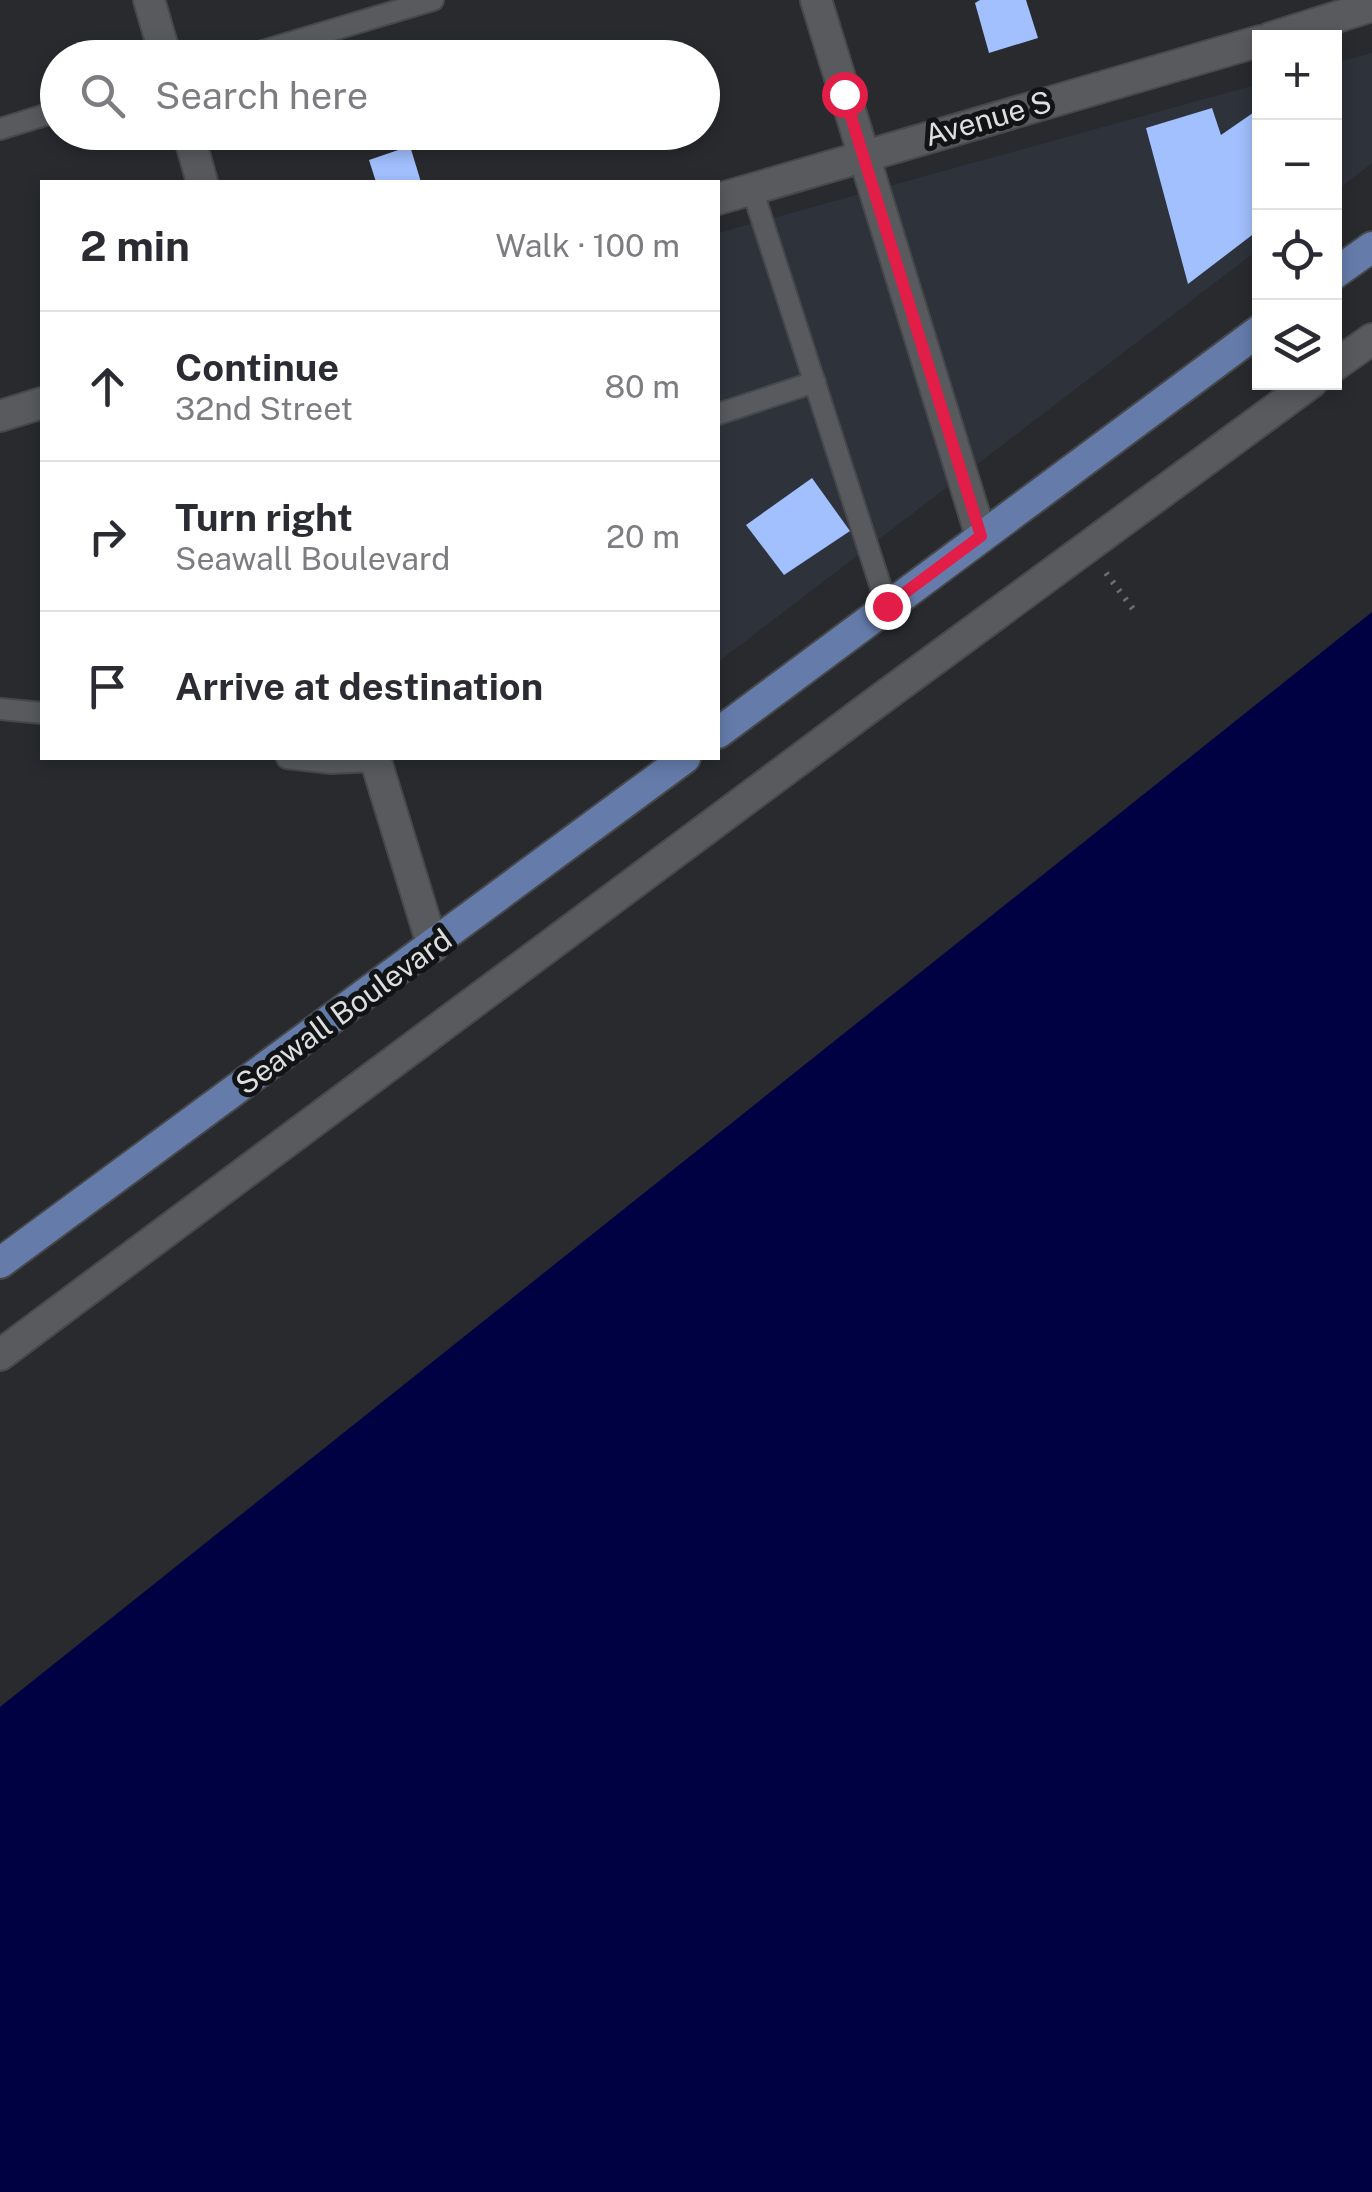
<!DOCTYPE html>
<meta charset="utf-8">
<style>
:root{--surface:#fff;--page:#f7f7f7;--text:#2b2b33;--muted:#7c7c81;--line:#e1e1e2}
body{margin:0;font-family:"Public Sans",sans-serif;background:var(--page);color:var(--text)}
.controls{position:absolute;right:30px;top:30px;display:grid;overflow:hidden;border-radius:0px;box-shadow:0 5px 15px #0003}
.controls button{width:90px;height:90px;display:grid;place-items:center;padding:0;border:0;border-bottom:2px solid var(--line);background:var(--surface);color:var(--text);font:50px sans-serif}
.stop{position:absolute;width:30px;height:30px;margin:-22px;border:8px solid #e11d48;border-radius:50%;background:#fff}
.stop.end{background:#e11d48;border-color:#fff;box-shadow:0 2px 10px #0008}
.list{margin:0;padding:0;list-style:none}
h2{display:flex;justify-content:space-between;align-items:center;height:130px;margin:0;padding:0 40px;font-size:42px}
h2 small{font-size:32px;font-weight:400;color:var(--muted)}
.list li{display:grid;grid-template-columns:65px 1fr auto;gap:30px;align-items:center;box-sizing:border-box;height:150px;padding:0 40px;border-top:2px solid var(--line)}
.list b{display:block;font-size:38px;white-space:nowrap}
.list p{margin:0;font-size:32px;white-space:nowrap;color:var(--muted)}
.list em{font-size:32px;font-style:normal;color:var(--muted)}
.icon{flex:none;width:55px;height:55px;fill:none;stroke:currentColor;stroke-width:2;stroke-linecap:round;stroke-linejoin:round}
.map{position:relative;flex:none;width:1372px;height:2192px;overflow:hidden}
.search{position:absolute;background:var(--surface);box-shadow:0 5px 15px #0003;left:40px;top:40px;width:680px;height:110px;display:flex;align-items:center;gap:25px;box-sizing:border-box;padding:0 35px;border-radius:55px;color:var(--muted);font-size:38px}
.panel{position:absolute;background:var(--surface);box-shadow:0 5px 15px #0003;left:40px;top:180px;width:680px;height:580px;border-radius:0px}
.map>svg:first-child{display:block}
.built{fill:#2e323b}
.water{fill:#000142}
.building{fill:#a2c0fe}
.lines{fill:none;stroke-linecap:round;stroke-linejoin:round}
.service-casing{stroke:#46484b;stroke-width:24}
.pedestrian-casing{stroke:#46484b;stroke-width:34}
.minor-casing{stroke:#46484b;stroke-width:34}
.tertiary-casing{stroke:#46484b;stroke-width:34}
.secondary-casing{stroke:#46484b;stroke-width:34}
.primary-casing{stroke:#46484b;stroke-width:34}
.path{stroke:#6b6d70;stroke-width:6;stroke-dasharray:2.5 8;stroke-linecap:butt}
.service{stroke:#585a5e;stroke-width:20}
.pedestrian{stroke:#585a5e;stroke-width:30}
.minor{stroke:#585a5e;stroke-width:30}
.tertiary{stroke:#585a5e;stroke-width:30}
.secondary{stroke:#585a5e;stroke-width:30}
.primary{stroke:#657cab;stroke-width:30}
.route{stroke:#e11d48;stroke-width:12}
.labels{text-anchor:middle;stroke-width:10;stroke-linejoin:round;paint-order:stroke}
.street-label{font-size:30px;fill:#dcdee0;stroke:#121314}
</style>
<div class="map">
<svg width="1372" height="2192" viewBox="0 0 1372 2192">
<rect width="100%" height="100%" fill="#282a2e"/>
<g class="built">
<polygon points="1372,53 1372,163 1335,192 1335,63"/>
<polygon points="1259,84 1259,249 718,662 718,233"/>
</g>
<polygon class="water" points="1372,612 1372,2192 0,2192 0,1707"/>
<g class="building">
<polygon points="980,0 1026,0 1038,38 989,53 975,3"/>
<polygon points="1212,108 1221,135 1260,108 1260,229 1188,284 1146,128"/>
<polygon points="410,146 421,182 376,182 369,160"/>
<polygon points="812,478 850,531 784,575 746,525"/>
</g>
<g class="lines">
<defs>
<g id="service">
<polyline points="239,58 433,0"/>
<polyline points="0,129 58,111"/>
<polyline points="752,189 887,606"/>
<polyline points="718,414 815,382"/>
<polyline points="0,709 42,713"/>
<polyline points="287,758 331,763 376,761"/>
</g>
<g id="pedestrian">
<polyline points="1334,366 1372,339"/>
<polyline points="0,1355 882,698 1312,382"/>
</g>
<polyline id="minor" points="816,0 981,536"/>
<g id="tertiary">
<polyline points="149,0 166,58"/>
<polyline points="188,132 202,182"/>
<polyline points="375,758 433,947"/>
</g>
<g id="secondary">
<polyline points="1270,38 1372,6"/>
<polyline points="718,199 1260,41"/>
<polyline points="0,416 42,403"/>
</g>
<g id="primary">
<polyline points="1334,274 1372,247"/>
<polyline points="718,733 1260,330"/>
<polyline points="0,1263 685,758"/>
</g>
</defs>
<use href="#service" class="service-casing"/>
<use href="#pedestrian" class="pedestrian-casing"/>
<use href="#minor" class="minor-casing"/>
<use href="#tertiary" class="tertiary-casing"/>
<use href="#secondary" class="secondary-casing"/>
<use href="#primary" class="primary-casing"/>
<polyline class="path" points="1106,573 1133,609"/>
<use href="#service" class="service"/>
<use href="#pedestrian" class="pedestrian"/>
<use href="#minor" class="minor"/>
<use href="#tertiary" class="tertiary"/>
<use href="#secondary" class="secondary"/>
<use href="#primary" class="primary"/>
</g>
<g class="lines">
<polyline class="route" points="844,94 981,536 887,606"/>
</g>
<g class="labels">
<g class="street-label">
<text transform="translate(988 119) rotate(-16)" y="10">Avenue S</text>
<text transform="translate(344 1012) rotate(-36)" y="10">Seawall Boulevard</text>
</g>
</g>
</svg>
<div class="controls">
<button>+</button>
<button>−</button>
<button><svg class="icon" aria-label="locate" viewBox="0 0 24 24"><circle cx="12" cy="12" r="6"/><path d="M12 2v4M12 18v4M2 12h4M18 12h4"/></svg></button>
<button><svg class="icon" aria-label="layers" viewBox="0 0 24 24"><path d="M12 4l9 5-9 5-9-5zM3 14l9 5 9-5"/></svg></button>
</div>
<div class="stop" style="left:844px;top:94px"></div>
<div class="stop end" style="left:887px;top:606px"></div>
<div class="search"><svg class="icon" aria-label="search" viewBox="0 0 24 24"><circle cx="10" cy="10" r="6"/><path d="M15 15l6 6"/></svg>Search here</div>
<section class="panel">
<h2>2 min<small>Walk · 100 m</small></h2>
<ul class="list">
<li><svg class="icon" aria-label="ahead" viewBox="0 0 24 24"><path d="M12 20V5M6 11l6-6 6 6"/></svg><div><b>Continue</b><p>32nd Street</p></div><em>80 m</em></li>
<li><svg class="icon" aria-label="right" viewBox="0 0 24 24"><path d="M7 20v-9h11M14 6l5 5-5 5"/></svg><div><b>Turn right</b><p>Seawall Boulevard</p></div><em>20 m</em></li>
<li><svg class="icon" aria-label="arrive" viewBox="0 0 24 24"><path d="M6 21V4h12l-3 4 3 4H6"/></svg><div><b>Arrive at destination</b></div></li>
</ul>
</section>
</div>
